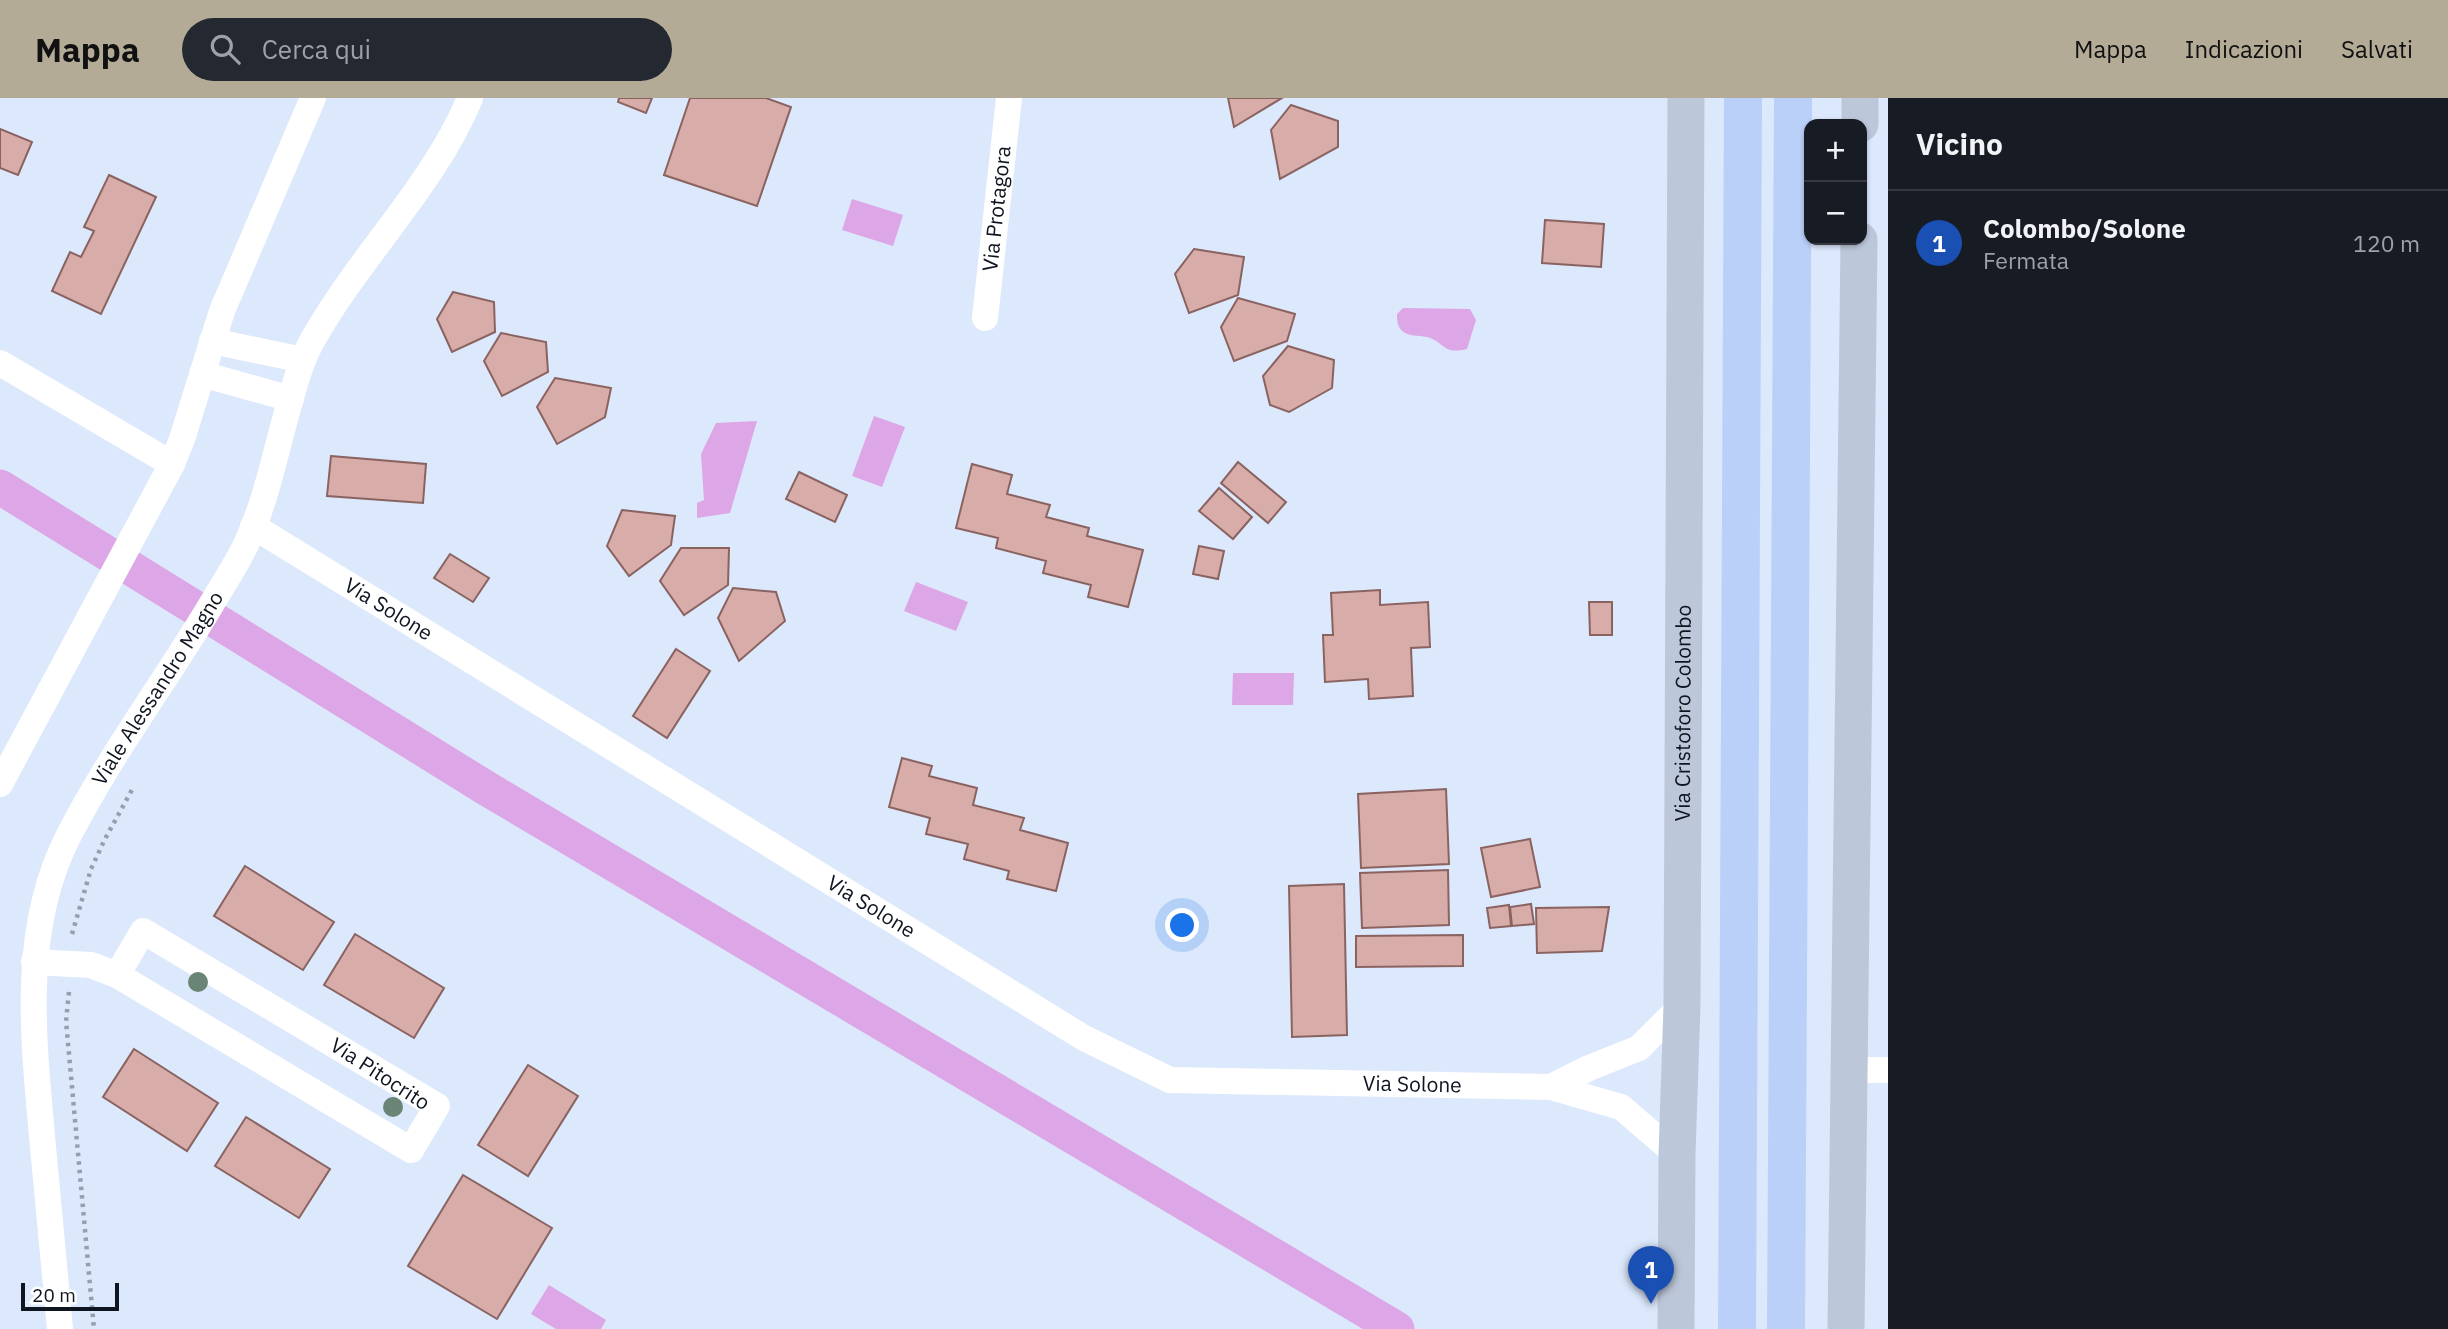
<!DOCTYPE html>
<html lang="it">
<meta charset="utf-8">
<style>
:root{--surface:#171b24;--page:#242831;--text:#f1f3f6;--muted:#9ea1a6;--line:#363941;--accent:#b4ab97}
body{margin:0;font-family:"IBM Plex Sans",sans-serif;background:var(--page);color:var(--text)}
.controls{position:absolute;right:21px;top:21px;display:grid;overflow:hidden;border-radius:14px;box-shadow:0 2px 5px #0004}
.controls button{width:63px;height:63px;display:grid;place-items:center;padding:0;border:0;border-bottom:2px solid var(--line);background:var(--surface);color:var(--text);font:35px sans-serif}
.scale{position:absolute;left:21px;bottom:18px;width:98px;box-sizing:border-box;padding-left:7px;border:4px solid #0e1520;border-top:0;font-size:19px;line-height:24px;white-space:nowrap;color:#0e1520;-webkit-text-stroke:5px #fff;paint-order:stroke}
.you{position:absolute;left:1183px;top:828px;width:24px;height:24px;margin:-18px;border:5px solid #fff;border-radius:50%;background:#1a73e8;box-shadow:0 0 0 10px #1a73e833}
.badge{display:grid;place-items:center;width:46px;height:46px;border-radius:50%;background:var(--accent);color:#fff;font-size:23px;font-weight:700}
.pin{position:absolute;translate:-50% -58px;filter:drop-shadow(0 2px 4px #0008)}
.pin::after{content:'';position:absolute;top:37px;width:24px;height:21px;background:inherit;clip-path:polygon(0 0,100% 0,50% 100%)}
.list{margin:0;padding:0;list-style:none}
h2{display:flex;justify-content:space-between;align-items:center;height:91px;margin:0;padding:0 28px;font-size:30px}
h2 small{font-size:23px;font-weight:400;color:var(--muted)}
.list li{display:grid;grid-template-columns:46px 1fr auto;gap:21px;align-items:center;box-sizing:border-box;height:105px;padding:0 28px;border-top:2px solid var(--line)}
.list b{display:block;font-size:26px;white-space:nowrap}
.list p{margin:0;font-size:23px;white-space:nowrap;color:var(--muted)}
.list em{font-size:23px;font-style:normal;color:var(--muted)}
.icon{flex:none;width:38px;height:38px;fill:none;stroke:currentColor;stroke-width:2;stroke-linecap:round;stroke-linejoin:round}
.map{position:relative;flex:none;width:1888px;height:1231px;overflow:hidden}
header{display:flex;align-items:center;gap:42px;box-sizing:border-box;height:98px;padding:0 35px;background:var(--accent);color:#111}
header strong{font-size:33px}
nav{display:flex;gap:38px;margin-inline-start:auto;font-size:24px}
.search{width:490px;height:63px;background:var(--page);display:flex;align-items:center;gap:18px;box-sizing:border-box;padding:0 24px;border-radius:38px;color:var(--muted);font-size:26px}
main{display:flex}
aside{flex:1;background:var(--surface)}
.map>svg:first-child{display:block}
.water{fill:#dda6e6}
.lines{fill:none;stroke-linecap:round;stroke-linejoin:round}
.canal{stroke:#dda6e6;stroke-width:35}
.building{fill:#d7aca9;stroke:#8a6361;stroke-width:2}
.path{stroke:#959fb0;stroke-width:4.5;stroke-dasharray:3.5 5;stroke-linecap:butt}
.street{stroke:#fff;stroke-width:26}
.secondary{stroke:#bcc8da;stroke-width:37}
.primary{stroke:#bad0f8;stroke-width:38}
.tree{fill:#6a8476}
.labels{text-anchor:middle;stroke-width:5;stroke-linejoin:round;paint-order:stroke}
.street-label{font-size:21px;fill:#0e1520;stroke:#fff}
</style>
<header>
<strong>Mappa</strong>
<div class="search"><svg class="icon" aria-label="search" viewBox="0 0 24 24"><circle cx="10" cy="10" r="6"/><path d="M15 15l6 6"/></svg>Cerca qui</div>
<nav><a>Mappa</a><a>Indicazioni</a><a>Salvati</a></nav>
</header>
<main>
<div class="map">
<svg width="1888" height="1231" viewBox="0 0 1888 1231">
<rect width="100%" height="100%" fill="#dce8fc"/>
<g class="water">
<polygon points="852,101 903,117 893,148 842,132"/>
<path d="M1403 210 1470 211 1476 222 1467 251C1442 257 1445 244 1427 239 1418 237 1408 239 1401 232 1397 227 1397 221 1397 216Z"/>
<polygon points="874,318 905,329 882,389 852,378"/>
<polygon points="757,323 730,415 697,420 697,405 704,402 701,356 716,325"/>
<polygon points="916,484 968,504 956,533 904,513"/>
<polygon points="1233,575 1294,575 1293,607 1232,607"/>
<polygon points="549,1187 606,1222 601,1231 556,1231 531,1216"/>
</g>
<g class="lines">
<polyline class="canal" points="0,389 486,690 1397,1231"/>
</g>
<g class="building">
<polygon points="619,0 652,0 646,15 618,4"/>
<polygon points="690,0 766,0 791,9 757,108 664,77"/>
<polygon points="1228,0 1282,0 1234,29"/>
<polygon points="1291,7 1338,23 1338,49 1280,81 1271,32"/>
<polygon points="0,31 32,44 18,77 0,70"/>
<polygon points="109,77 156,99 101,216 52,193 70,154 81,159 94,133 84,129"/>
<polygon points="1545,122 1604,126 1601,169 1542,165"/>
<polygon points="1194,151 1244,159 1238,197 1189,215 1175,176"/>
<polygon points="453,194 494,204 495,234 452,254 437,221"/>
<polygon points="1238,200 1295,216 1287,243 1234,263 1221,229"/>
<polygon points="501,235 546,244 548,274 502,298 484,263"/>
<polygon points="1288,248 1334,262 1332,290 1289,314 1270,307 1263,278"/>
<polygon points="555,280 611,290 605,319 557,346 537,309"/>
<polygon points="331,358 426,366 423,405 327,398"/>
<polygon points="1238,364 1286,404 1268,425 1221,385"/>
<polygon points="972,366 1012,377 1007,396 1050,407 1046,419 1089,430 1087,438 1143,452 1128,509 1088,499 1091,487 1043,475 1046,463 996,450 998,440 956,430"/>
<polygon points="799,374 847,397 835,424 786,401"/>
<polygon points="1219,390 1252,419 1233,441 1199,413"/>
<polygon points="622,412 675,418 671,447 629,478 607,448"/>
<polygon points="1199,448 1224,453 1218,481 1193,476"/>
<polygon points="681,450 729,450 728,487 684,517 660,483"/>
<polygon points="450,456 489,480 473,504 434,480"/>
<polygon points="733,490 776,494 785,523 739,563 718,520"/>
<polygon points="1380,492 1380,507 1428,504 1430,549 1411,550 1413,598 1369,601 1368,581 1325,584 1323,537 1333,537 1331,495"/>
<polygon points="1589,504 1612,504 1612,537 1590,537"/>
<polygon points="676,551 710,573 667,640 633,618"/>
<polygon points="902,660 932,668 929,678 977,690 973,707 1024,720 1020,732 1068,745 1056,793 1007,781 1009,773 964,761 968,746 926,736 930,720 889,709"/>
<polygon points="1446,691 1449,766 1361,770 1358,696"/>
<polygon points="1530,741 1540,789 1491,799 1481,750"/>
<polygon points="245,768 334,824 303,872 214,818"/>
<polygon points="1448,772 1449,827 1362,830 1360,775"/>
<polygon points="1344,786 1347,937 1292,939 1289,788"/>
<polygon points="1531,806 1534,826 1512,828 1510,809"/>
<polygon points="1509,807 1511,828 1490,830 1487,810"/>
<polygon points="1609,809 1602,853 1537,855 1536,810"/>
<polygon points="355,836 444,890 414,940 324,887"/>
<polygon points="1463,837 1463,868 1356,869 1356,838"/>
<polygon points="134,951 218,1005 187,1053 103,999"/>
<polygon points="528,967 578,998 528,1078 478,1047"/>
<polygon points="246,1019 330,1071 299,1120 215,1068"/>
<polygon points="463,1077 552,1130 497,1221 408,1168"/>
</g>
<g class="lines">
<g class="path">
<polyline points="72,836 91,771 105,741 133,690"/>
<polyline points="69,894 66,923 94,1231"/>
</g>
<g class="street">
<path id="s1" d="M985 220 1009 0"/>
<polyline points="212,243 303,262"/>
<polyline points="0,265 172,366"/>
<polyline points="202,276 291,301"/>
<path id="s2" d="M253 428 1084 940 1170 982 1551 989 1621 1009 1677 1057"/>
<polyline points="0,686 172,366 182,341 222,213 313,0"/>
<polyline points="34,864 91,867 117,877 411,1052 437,1008 143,833 117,877"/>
<polyline points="1849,972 1888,972"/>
<polyline points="1551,989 1589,970 1639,950 1682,907"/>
<path id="s3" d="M60 1231C54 1170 49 1110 43 1049 34 946 19 833 69 737 110 657 165 584 211 507 223 486 238 465 248 442 267 400 276 351 289 307 295 285 301 263 312 243 358 160 435 86 470 0"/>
</g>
<g class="secondary">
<polyline points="1860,26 1860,0"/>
<path id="s4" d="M1676 1231 1677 1057 1682 907 1686 0"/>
<polyline points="1846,1231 1859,142"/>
</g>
<g class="primary">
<polyline points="1737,1231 1743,0"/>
<polyline points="1786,1231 1793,0"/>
</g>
</g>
<g class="tree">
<circle cx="198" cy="884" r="10"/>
<circle cx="393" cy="1009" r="10"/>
</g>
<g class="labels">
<g class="street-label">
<text dy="7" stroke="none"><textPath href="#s1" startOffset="110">Via Protagora</textPath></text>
<text dy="7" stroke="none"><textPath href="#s2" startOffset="159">Via Solone</textPath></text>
<text dy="7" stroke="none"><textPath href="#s3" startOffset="672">Viale Alessandro Magno</textPath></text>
<text dy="7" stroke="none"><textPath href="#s4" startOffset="616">Via Cristoforo Colombo</textPath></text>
<text dy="7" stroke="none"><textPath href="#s2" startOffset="726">Via Solone</textPath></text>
<text transform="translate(380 976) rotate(33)" y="7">Via Pitocrito</text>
<text dy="7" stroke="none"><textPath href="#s2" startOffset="1314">Via Solone</textPath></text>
</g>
</g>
</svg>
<div class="controls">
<button>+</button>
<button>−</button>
</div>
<div class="scale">20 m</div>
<div class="you"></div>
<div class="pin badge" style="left:1651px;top:1206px;background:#1a4fb4">1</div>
</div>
<aside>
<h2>Vicino<small></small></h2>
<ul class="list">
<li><span class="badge" style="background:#1a4fb4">1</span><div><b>Colombo/Solone</b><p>Fermata</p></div><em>120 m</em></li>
</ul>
</aside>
</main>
